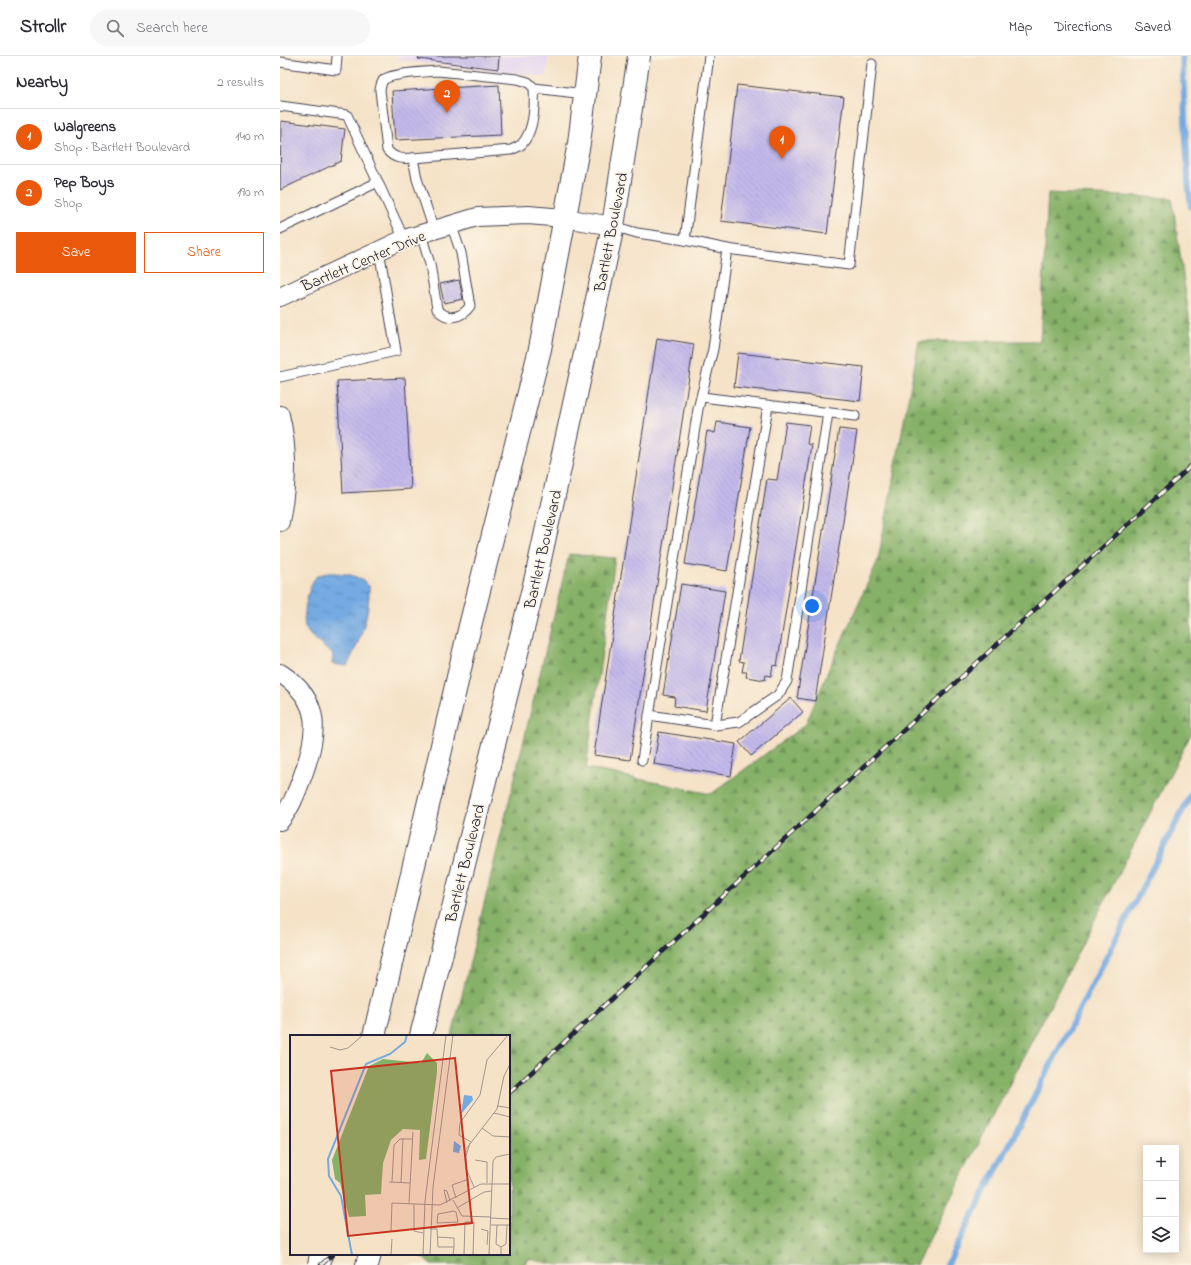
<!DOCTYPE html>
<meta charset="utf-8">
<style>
:root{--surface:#fff;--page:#f7f7f7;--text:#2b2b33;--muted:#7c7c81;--line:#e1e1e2;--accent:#ea580c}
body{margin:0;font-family:"Indie Flower",sans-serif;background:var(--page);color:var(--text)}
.controls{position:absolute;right:12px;bottom:12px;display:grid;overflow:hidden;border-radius:0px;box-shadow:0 2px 10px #0003}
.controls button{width:36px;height:36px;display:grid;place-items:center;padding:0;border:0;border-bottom:1px solid var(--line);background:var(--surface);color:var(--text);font:20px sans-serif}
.you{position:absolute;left:532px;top:550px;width:14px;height:14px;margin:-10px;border:3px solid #fff;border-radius:50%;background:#1a73e8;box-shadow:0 0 0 6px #1a73e833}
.badge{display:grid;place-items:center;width:26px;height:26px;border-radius:50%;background:var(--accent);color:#fff;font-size:13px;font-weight:700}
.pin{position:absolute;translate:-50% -33px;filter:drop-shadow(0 1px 2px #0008)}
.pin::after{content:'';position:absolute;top:21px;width:14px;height:12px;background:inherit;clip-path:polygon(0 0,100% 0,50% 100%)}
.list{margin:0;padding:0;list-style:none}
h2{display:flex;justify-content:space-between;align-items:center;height:52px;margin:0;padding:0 16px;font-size:17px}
h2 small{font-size:13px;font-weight:400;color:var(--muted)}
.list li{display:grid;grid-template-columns:26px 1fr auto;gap:12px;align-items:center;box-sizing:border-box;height:56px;padding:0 16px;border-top:1px solid var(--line)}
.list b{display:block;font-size:15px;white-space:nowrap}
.list p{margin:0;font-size:13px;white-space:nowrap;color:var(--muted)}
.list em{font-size:13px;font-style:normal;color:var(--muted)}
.actions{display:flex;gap:8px;padding:12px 16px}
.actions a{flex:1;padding:9px 0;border:1px solid var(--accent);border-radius:0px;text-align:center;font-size:14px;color:var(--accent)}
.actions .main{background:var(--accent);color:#fff}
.icon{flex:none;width:22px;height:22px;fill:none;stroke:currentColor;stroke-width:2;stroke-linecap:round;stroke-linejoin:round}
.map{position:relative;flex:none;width:911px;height:1209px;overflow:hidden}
header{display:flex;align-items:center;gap:24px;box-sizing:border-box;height:56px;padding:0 20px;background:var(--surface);border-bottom:1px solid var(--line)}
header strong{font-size:19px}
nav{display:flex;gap:22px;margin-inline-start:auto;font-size:14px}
.search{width:280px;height:36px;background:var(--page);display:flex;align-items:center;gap:10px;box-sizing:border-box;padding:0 14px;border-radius:22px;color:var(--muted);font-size:15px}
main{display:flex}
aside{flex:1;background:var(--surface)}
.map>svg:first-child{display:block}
.built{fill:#e2d4f3}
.forest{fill:url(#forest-firs);stroke:#546a52}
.water{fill:url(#water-ripples);stroke:#4b668e}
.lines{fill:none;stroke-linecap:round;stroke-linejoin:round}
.stream{stroke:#74aae2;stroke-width:6}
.building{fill:url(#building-back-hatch)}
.lane-casing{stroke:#423f50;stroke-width:11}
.street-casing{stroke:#423f50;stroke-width:20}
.secondary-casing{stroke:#423f50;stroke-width:24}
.lane{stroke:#fff;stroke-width:9}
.street{stroke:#fff;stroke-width:18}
.secondary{stroke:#fff;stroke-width:22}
.rail-casing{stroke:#22223b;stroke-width:4.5}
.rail{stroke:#fcf5e5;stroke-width:3;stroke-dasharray:9;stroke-linecap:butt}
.labels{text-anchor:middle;stroke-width:3.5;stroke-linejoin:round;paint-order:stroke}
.street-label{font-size:16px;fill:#22223b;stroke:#fcf5e5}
.inset-river{fill:none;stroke:#74aae2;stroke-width:2}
.inset-road{fill:none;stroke:#a1958f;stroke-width:1}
.view{fill:#c8321e;fill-opacity:0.15;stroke:#c8321e;stroke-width:2}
.inset-edge{fill:none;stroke:#22223b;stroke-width:2}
</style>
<header>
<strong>Strollr</strong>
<div class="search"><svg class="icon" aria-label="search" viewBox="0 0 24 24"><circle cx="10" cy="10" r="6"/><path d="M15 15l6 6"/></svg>Search here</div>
<nav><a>Map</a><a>Directions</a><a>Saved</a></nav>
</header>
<main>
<aside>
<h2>Nearby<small>2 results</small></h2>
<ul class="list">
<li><span class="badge">1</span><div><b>Walgreens</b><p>Shop · Bartlett Boulevard</p></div><em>140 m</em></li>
<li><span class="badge">2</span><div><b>Pep Boys</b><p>Shop</p></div><em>190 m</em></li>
</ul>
<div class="actions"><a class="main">Save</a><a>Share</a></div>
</aside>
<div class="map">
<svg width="911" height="1209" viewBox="0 0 911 1209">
<defs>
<pattern id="forest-firs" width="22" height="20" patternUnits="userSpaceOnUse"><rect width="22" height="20" fill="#86b168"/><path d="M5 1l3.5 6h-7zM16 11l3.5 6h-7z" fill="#6d9057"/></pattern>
<pattern id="water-ripples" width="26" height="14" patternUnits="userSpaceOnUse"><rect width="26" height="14" fill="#74aae2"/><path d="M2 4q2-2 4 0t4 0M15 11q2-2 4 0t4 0" fill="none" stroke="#5f8ab8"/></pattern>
<pattern id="building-back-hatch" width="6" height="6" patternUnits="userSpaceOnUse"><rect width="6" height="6" fill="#c3b9eb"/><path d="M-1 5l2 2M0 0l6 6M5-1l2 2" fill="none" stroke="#a79fca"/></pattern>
</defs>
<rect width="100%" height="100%" fill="#fcf5e5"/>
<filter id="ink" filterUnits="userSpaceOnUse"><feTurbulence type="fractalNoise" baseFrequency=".025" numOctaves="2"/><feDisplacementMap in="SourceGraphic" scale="8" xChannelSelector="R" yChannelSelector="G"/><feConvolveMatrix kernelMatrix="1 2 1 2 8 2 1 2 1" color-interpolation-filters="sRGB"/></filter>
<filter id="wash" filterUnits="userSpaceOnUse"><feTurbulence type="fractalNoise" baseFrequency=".012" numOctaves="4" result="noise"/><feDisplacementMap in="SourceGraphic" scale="16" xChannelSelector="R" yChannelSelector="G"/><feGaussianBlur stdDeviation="0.9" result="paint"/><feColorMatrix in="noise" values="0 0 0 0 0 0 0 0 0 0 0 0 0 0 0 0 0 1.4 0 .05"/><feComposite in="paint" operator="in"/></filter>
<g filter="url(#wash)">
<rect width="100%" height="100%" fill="#f5e2c7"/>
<polygon class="built" points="118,0 269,0 266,21 118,4"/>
<polygon class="forest" points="768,137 892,142 911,274 911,678 636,1209 278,1209 249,1203 244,1209 151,1209 139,1198 229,1198 229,980 172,980 289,498 335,502 306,712 431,738 526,668 548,615 598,504 639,285 760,285"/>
<path class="water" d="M51 517C66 517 79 519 89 530 90 559 80 585 67 610L52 608 53 599C45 591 28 581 25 570 22 560 29 528 36 521 40 518 46 517 51 517Z"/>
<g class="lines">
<g class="stream">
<polyline points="902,0 908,125 911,151"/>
<polyline points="667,1209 911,738"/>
</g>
</g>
<g id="blocks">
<g class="building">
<polygon points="139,0 219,0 218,13 138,3"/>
<polygon points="219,29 221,79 115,84 112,35"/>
<polygon points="457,29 564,41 547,178 441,165"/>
<polygon points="1,65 65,73 61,105 0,134"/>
<polygon points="179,224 183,243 164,247 160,228"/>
<polygon points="377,282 414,288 350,704 314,699"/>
<polygon points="458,297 584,311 580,345 454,331"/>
<polygon points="125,322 131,433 63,437 57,325"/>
<polygon points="437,366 470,371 447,515 405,508 427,375 435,377"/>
<polygon points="506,366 530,369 527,388 532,389 497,610 493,609 491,620 486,619 485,624 466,621 467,616 462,616 464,606 459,605 487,423 497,424"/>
<polygon points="559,373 577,375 535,645 517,642"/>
<polygon points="401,528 445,535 426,655 394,650 395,641 383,639"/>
<polygon points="511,642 523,656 471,700 459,686"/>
<polygon points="379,676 456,688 451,720 374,708"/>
</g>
</g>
</g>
<g filter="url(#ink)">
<use href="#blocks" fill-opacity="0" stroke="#423f50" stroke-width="1"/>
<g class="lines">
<defs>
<g id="lane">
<polyline points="0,6 56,14 57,0"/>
<path d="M158 15 237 23 248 26 254 32C255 49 254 74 242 88 239 91 235 92 231 94L133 102C123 103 114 103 107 94L100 34C101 30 101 25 105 23 114 17 146 16 158 15Z"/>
<polyline points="254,32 305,38"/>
<polyline points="0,50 67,59 124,183"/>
<polyline points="133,102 137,123 154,174"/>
<polyline points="333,170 357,177 405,184 447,193 569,209 592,8"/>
<polyline points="0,173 98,126"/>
<path d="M141 178 150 208 157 253C167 265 182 262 190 250L181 197 171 168"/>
<polyline points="405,184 429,0"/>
<polyline points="0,321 116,295 99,194"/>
<polyline points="422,341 575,360"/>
<polyline points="369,659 435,669 459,666 498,639 507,625 548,357"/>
<polyline points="435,669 488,350"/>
<polyline points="362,704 418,353 433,293 447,193"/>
</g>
<g id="street">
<polyline points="0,241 124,183 197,161 248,159 284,162 333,170"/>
<path d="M0 359C9 397 7 428 0 466"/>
<path d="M0 617C43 645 38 676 23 719 17 735 11 752 0 765"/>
</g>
<g id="secondary">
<polyline points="94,980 190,570 260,293 299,87 310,0"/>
<polyline points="141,980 257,517 333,170 359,0"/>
<polyline points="39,1209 41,1198"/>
<polyline points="87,1209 90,1198"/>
</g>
</defs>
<use href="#lane" class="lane-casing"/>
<use href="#street" class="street-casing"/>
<use href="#secondary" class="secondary-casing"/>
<use href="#lane" class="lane"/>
<use href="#street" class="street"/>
<use href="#secondary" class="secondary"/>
<defs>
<g id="rail">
<polyline points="229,1037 911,410"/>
<polyline points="41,1209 53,1198"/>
</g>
</defs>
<use href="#rail" class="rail-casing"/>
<use href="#rail" class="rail"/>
</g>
</g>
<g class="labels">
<g class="street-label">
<text transform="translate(330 176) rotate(-79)" y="6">Bartlett Boulevard</text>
<text transform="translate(83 204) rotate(-23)" y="6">Bartlett Center Drive</text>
<text transform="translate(262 493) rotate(-77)" y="6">Bartlett Boulevard</text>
<text transform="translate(184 807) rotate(-76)" y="6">Bartlett Boulevard</text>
</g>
</g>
<g transform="translate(10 979)">
<rect width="220" height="220" fill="#f5e2c7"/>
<path d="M137 18 147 28V37L136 124 129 125 130 95 113 94 101 105 93 128 91 159 75 160 76 181 59 182 50 148 45 144 42 125 79 31 93 24 131 28Z" fill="#86b168"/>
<path d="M174 60 182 61 183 65 171 79ZM164 106 171 111 169 118 163 117Z" fill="#74aae2"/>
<path class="inset-river" d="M62 220 51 161 39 141 38 124 76 29 100 19 115 7 117 0"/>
<path class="inset-road" d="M40 12 50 15 58 13 73 0M208 71 220 73M204 78 220 82M192 93 203 101 220 102M181 107 169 100 170 88 190 60 197 25 218 0M176 121 180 108M185 125 197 127V148M99 147 120 148M102 147 104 110 110 104H122M111 147 113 103M184 152 176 133V114L207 74 214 41 220 29M166 163 162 150 179 144M163 165 172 181 201 182M119 168 123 97M157 168 154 155 157 156 160 166M124 169V196L133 198M167 173 194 157 202 156M164 176 166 177 168 187 147 188 148 179ZM201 183 220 184M201 190H220M207 190 206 209 211 212V220M140 194H147L148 212H164L163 220M191 194 198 196 197 210M101 196 102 168 150 170 191 149H220M147 202 164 203V212M211 212 216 209 217 190M101 220 102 204M133 220 135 166 156 0M140 220 143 152 163 0M174 220 175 187H184L183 220M199 220 203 126 206 122 220 119"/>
<path class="view" d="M165 23 182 188 58 201 41 36Z"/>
<rect width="220" height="220" class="inset-edge"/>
</g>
</svg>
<div class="controls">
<button>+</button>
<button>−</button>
<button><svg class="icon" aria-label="layers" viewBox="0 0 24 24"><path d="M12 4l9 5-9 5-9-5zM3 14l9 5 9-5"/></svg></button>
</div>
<div class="you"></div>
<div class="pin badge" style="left:502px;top:103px">1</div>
<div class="pin badge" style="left:167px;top:57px">2</div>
</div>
</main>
